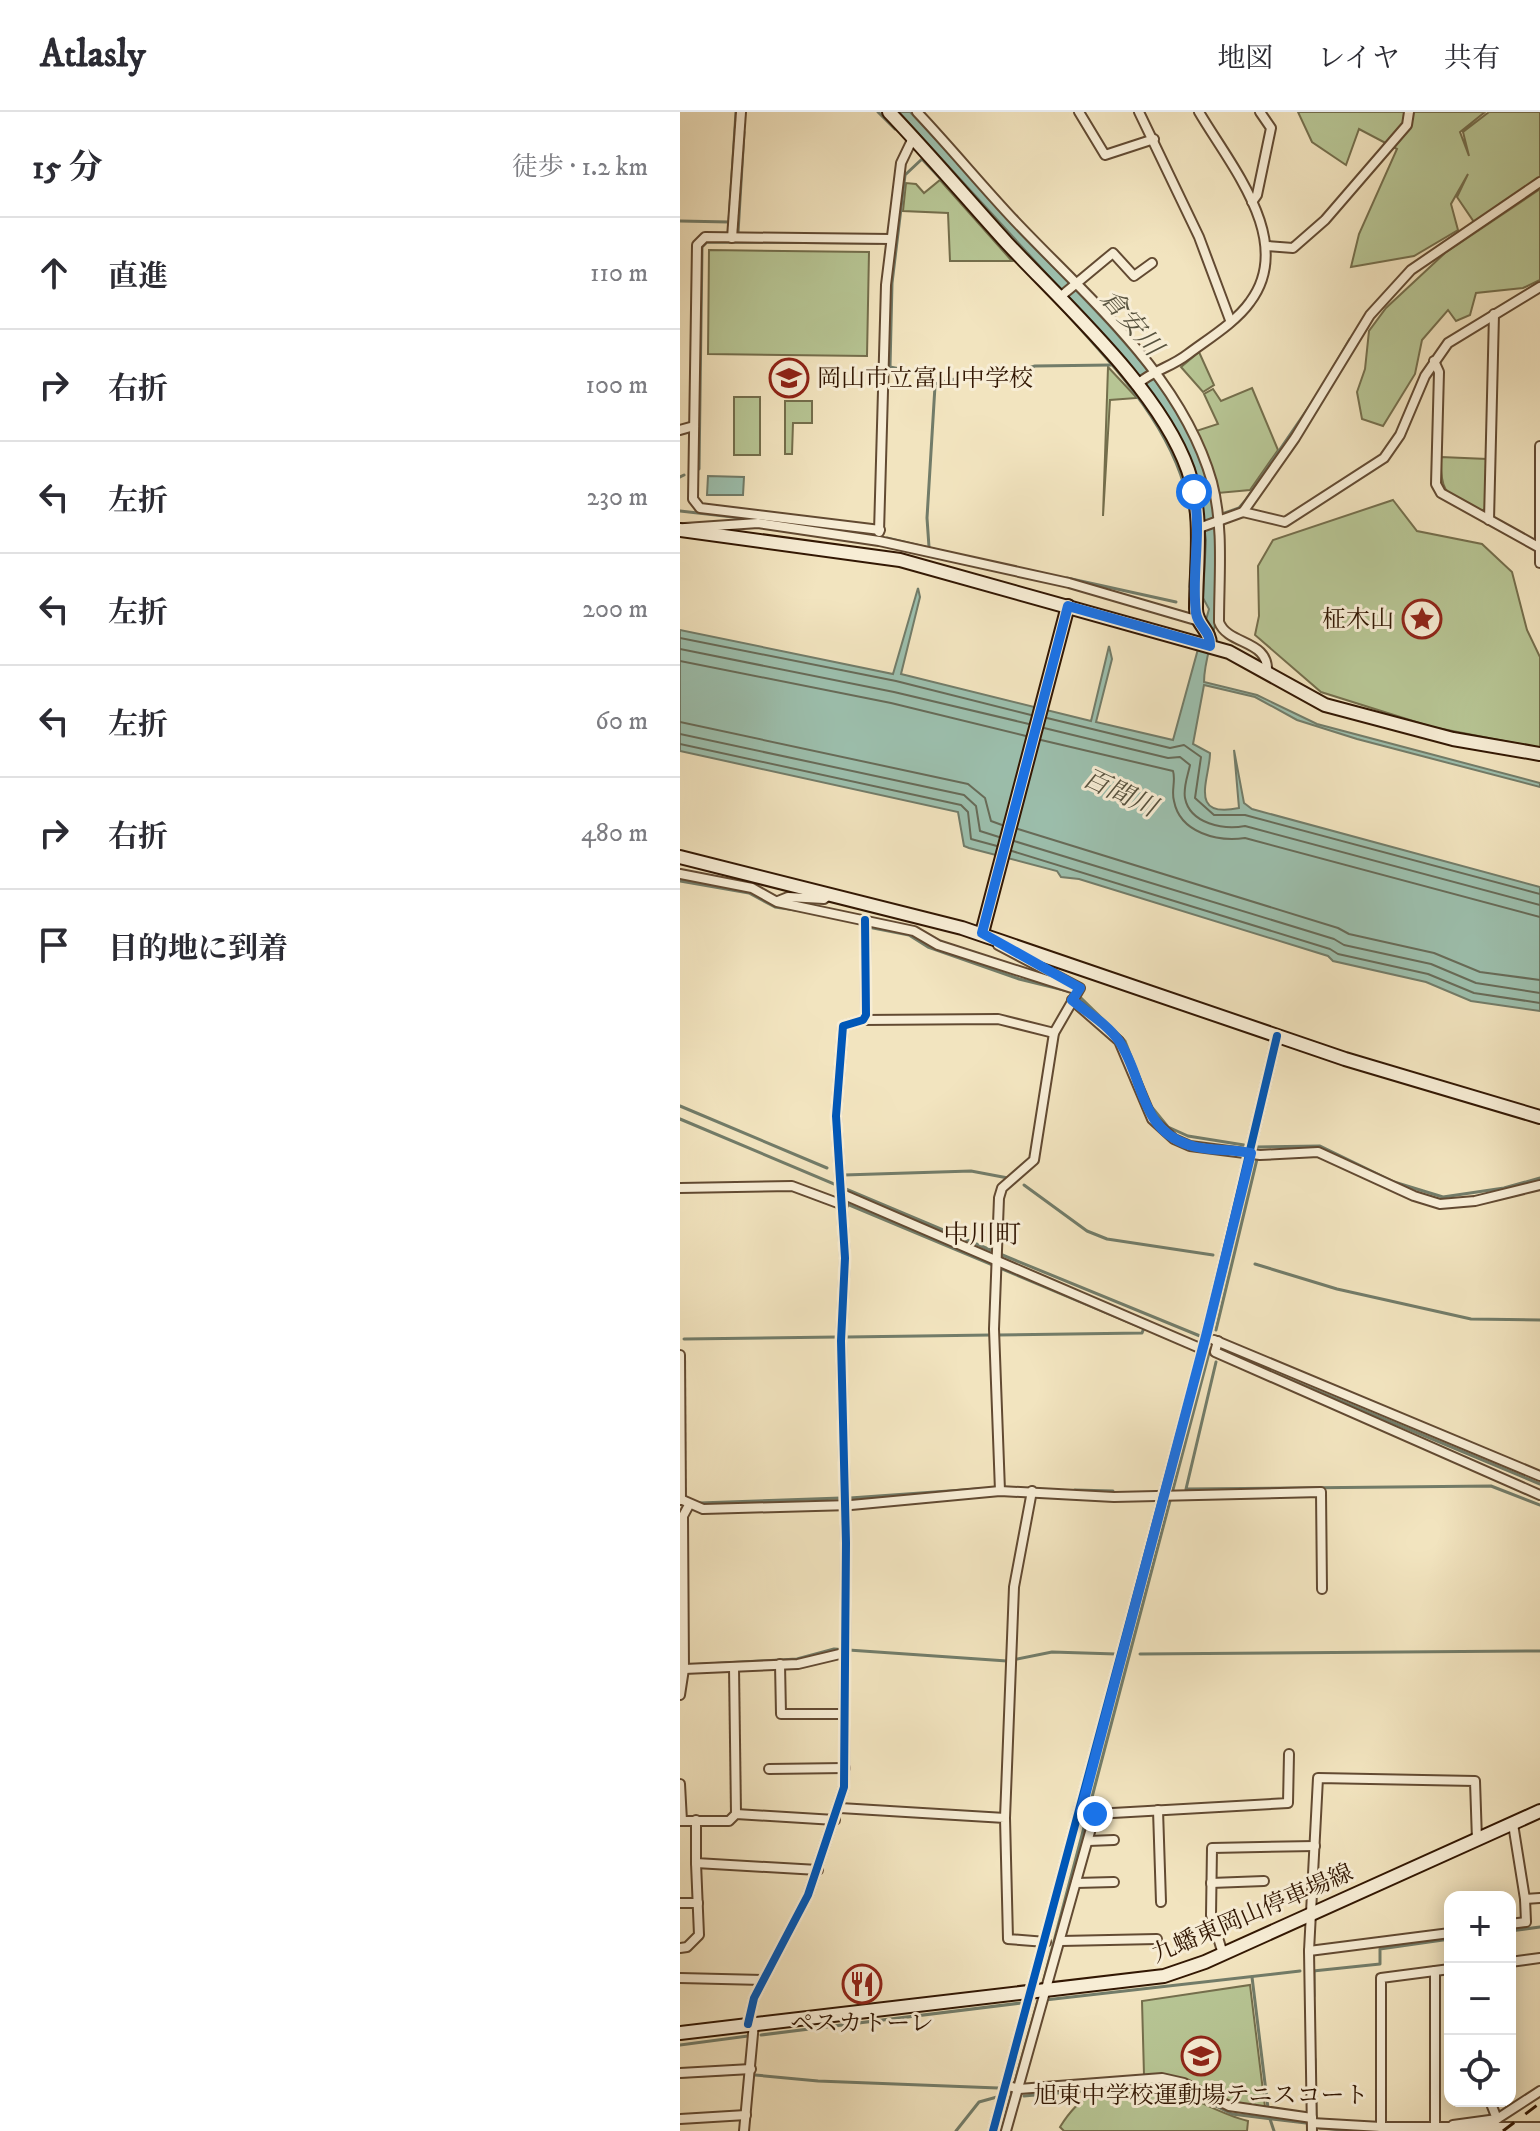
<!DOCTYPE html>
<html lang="ja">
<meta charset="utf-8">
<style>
:root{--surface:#fff;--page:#f7f7f7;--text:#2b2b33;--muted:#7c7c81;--line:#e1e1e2}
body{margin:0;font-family:"IM FELL DW Pica","Noto Serif JP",serif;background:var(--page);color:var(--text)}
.controls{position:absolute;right:24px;bottom:24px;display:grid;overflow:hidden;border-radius:16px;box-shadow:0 4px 20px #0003}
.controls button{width:72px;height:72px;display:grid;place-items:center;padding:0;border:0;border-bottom:2px solid var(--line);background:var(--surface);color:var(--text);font:40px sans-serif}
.stop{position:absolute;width:24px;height:24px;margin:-18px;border:6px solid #1a73e8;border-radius:50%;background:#fff}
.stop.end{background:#1a73e8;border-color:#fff;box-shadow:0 2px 8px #0008}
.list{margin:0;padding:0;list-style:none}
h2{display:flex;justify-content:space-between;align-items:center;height:104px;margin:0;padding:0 32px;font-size:34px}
h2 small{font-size:26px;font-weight:400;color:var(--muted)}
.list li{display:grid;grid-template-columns:52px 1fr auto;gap:24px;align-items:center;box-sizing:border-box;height:112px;padding:0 32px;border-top:2px solid var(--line)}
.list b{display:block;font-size:30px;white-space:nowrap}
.list em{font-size:26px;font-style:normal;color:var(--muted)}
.icon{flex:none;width:44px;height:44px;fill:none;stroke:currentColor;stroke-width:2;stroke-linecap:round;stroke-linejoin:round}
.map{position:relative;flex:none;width:860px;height:2019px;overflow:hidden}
header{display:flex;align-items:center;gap:48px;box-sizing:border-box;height:112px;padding:0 40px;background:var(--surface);border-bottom:2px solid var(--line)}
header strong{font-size:38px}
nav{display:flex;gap:44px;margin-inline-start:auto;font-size:28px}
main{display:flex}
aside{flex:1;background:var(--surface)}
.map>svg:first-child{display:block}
.green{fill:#b7c594;stroke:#746e4c;stroke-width:2}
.water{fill:#9cbfad;stroke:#727c69;stroke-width:2}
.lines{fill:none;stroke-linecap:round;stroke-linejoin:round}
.shore{stroke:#676b58;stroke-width:2}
.stream{stroke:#727c69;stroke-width:3}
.street-casing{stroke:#624a32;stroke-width:12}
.secondary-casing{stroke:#321703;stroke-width:16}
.street{stroke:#f7edd5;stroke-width:8}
.secondary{stroke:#f7edd5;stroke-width:12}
.rail{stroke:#321703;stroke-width:3;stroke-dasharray:14 14;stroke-linecap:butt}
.cycleway-casing{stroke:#f7edd5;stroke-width:13}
.cycleway{stroke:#0057b8;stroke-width:8}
.route{stroke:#1a73e8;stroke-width:10}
.labels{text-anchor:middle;stroke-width:6;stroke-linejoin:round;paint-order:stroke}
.poi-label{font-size:24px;fill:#321703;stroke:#f7edd5}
.street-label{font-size:24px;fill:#321703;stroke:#f7edd5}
.water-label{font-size:26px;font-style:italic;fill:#57523e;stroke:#f7edd5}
.neighbourhood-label{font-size:26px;fill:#321703;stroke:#f7edd5}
</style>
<header>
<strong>Atlasly</strong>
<nav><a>地図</a><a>レイヤ</a><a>共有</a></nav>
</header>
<main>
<aside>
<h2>15 分<small>徒歩 · 1.2 km</small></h2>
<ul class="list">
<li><svg class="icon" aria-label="ahead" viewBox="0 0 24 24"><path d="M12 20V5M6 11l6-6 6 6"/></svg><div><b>直進</b></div><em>110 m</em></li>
<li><svg class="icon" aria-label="right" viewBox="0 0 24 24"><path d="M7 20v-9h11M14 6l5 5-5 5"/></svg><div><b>右折</b></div><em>100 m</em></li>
<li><svg class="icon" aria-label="left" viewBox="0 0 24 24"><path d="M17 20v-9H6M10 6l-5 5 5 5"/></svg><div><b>左折</b></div><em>230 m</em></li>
<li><svg class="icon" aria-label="left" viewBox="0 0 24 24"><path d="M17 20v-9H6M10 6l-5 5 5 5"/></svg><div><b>左折</b></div><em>200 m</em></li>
<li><svg class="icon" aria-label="left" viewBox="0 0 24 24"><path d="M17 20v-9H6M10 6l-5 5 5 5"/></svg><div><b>左折</b></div><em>60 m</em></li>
<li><svg class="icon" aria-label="right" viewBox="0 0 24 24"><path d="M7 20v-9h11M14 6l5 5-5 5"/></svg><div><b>右折</b></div><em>480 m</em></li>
<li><svg class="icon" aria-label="arrive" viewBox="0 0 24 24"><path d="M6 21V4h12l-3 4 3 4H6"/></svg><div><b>目的地に到着</b></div></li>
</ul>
</aside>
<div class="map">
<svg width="860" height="2019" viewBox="0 0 860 2019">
<rect width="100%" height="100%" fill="#f2e4bf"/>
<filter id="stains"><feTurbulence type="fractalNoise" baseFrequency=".0025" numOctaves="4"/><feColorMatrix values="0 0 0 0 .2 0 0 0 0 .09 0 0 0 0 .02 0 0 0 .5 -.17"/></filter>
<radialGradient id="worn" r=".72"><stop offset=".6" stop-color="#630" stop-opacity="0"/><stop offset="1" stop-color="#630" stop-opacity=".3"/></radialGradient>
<g class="green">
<polygon points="618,0 805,0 780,20 789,44 783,20 809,0 860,0 860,65 794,110 777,85 788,62 771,92 778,118 734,144 671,155 679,122 717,37 679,17 666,53 632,30"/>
<polygon points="260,68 332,149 270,149 268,101 223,99 226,71 236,72 244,81"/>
<polygon points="860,77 860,168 843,176 796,181 790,203 776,209 768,198 742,228 735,262 703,314 682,307 677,280 685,257 689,219 706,196 765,141"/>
<polygon points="29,138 189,140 187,244 28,242"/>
<polygon points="519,240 534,273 523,280 501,255"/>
<polygon points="428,255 457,286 430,288 423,404"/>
<polygon points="572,276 598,338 570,378 538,381 528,344 516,319 538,312 524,282 533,277 541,289"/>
<rect x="54" y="285" width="26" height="58"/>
<polygon points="105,289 132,289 132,311 113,311 112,342 105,342"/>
<path d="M761 345 807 347 805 397 801 399C768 381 760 386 761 345Z"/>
<polygon points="713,388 737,419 802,432 832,460 847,518 860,545 860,636 752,615 641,580 575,523 579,504 578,454 593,428"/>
<path d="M570 1873 585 1995C537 1995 512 1960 464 1963L462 1889Z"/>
<path d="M470 1975C505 1977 533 2001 568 2009L567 2019H384L380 2015C406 1973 425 1979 470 1975Z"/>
</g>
<g class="water">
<path d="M219 0H230C273 46 315 93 358 139 428 214 525 298 535 407 537 436 539 477 536 505 534 527 524 547 524 570L577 583 637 612 860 671V675L677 627 617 608 575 585 524 573 513 632 530 641C530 666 507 707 559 696L554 638 564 691 572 697 860 775V899L791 889 746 870 653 849 648 844 399 767 381 765 377 759 289 736 284 734 278 700 0 639V518L213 562 238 476 240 485 221 562 411 609 429 534 432 547 416 610 493 628 529 497 523 486 526 428 518 368 482 296 398 196Z"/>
<polygon points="28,364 64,365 63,383 27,383"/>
</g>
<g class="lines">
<g class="shore">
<polyline points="0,526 216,569 351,603"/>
<polyline points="0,537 214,580 349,612"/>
<polyline points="0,549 211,591 346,624"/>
<polyline points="367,606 490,636 504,633 521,645 515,686 534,703 565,703 860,782"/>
<polyline points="0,610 288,672 305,686 311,709 322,713"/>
<path d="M364 616 488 646 500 645 510 653C508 663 503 675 505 686 510 712 544 718 565 714L860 793"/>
<polyline points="0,622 284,683 296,694 300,719 319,725"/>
<path d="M361 628 493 659C496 668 491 679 494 689 500 721 538 730 565 726L860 805"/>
<polyline points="0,632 281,693 288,700 291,727 317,734"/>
<polyline points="338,717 658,816 669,822 754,841 800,860 860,868"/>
<polyline points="334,729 654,827 664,833 751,852 796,871 860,881"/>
<polyline points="332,739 650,837 658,842 748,862 794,881 860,891"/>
</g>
<g class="stream">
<polyline points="198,0 215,17"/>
<polyline points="0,109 49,110 56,0"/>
<polyline points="58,121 64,20"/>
<path d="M378 192C435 256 504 323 512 413 513 433 511 455 510 475"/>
<polyline points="652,258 670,227"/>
<polyline points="254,272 288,264 321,264 355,254 431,253"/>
<polyline points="19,357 22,135 27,130 198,131"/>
<polyline points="0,365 4,363"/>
<polyline points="0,399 62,406"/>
<polyline points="539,403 559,396 565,389 631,292"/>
<polyline points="91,409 112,411"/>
<polyline points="127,413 191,422"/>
<polyline points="207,426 274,442"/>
<polyline points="249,435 247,406 255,274 245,262 210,255 212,171 225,63 242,47 288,96"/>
<polyline points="387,466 496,490"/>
<polyline points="0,769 69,781 95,795 122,799"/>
<polyline points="188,815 229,823 248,835 339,867 392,880"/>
<polyline points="401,886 445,929 470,993 488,1015 508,1024 564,1033"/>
<polyline points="0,994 147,1056"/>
<polyline points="0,1007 313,1139"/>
<polyline points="577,1035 640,1034 714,1070 763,1085 824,1076 860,1066"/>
<polyline points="164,1063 291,1059 328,1066"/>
<polyline points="53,1071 113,1071"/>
<polyline points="344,1073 407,1119 427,1127 533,1143"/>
<polyline points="167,1092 463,1216"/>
<polyline points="320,1142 520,1224"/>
<polyline points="575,1152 657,1177 791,1207 860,1208"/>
<polyline points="536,1218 578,1043"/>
<polyline points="477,1222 492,1228"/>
<polyline points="318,1223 462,1221 464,1216"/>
<polyline points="167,1225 311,1223"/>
<polyline points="4,1227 157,1225"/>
<polyline points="540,1235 594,1261 860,1372"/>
<polyline points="536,1250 506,1377 811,1374 860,1393"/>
<polyline points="395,1378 433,1379"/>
<polyline points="170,1386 297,1377"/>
<polyline points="19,1391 161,1386"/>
<polyline points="460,1542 860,1539"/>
<polyline points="8,1553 117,1547 154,1537 327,1549 372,1540 436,1542"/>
<polyline points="830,1819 860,1815"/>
<polyline points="633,1859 700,1852 700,1837 770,1827"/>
<polyline points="634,1860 634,1884"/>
<polyline points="572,1865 588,1996"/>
<polyline points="362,1875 530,1237"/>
<polyline points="365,1888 620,1859"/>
<polyline points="81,1923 341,1891"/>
<polyline points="0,1933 68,1924"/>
<polyline points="635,1947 636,2003"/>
<polyline points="75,1963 138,1969 318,1976"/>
<polyline points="0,1965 54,1962"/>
<polyline points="344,1984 482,1972 495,1974 552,2002 626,2011"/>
<polyline points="590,2007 594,2019"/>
<polyline points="640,2016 673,2019"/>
<polyline points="276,2019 299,1990 317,1985"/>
<polyline points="321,2019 360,1882"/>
</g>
<defs>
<g id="street">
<path d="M237 0C271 36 302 74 335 109 408 186 502 264 532 370 544 415 539 464 539 510 548 534 590 527 587 561"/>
<polyline points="399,0 425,43 474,27"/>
<polyline points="459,0 519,125 550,208"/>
<polyline points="572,90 577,83 591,16 580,0"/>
<polyline points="52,126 61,0"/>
<polyline points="587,134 613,136 645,108 727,13 729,0"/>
<polyline points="380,185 433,141 454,164 472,151"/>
<polyline points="754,249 759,260 756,372 761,381 860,436"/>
<path d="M456 273C475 257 490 256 508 242 528 227 556 210 570 190 616 129 550 53 519 0"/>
<polyline points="0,318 14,314"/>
<polyline points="860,334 860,451"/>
<polyline points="563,400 605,410 704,346 720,323 745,264 768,231 860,175"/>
<polyline points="809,408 814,202"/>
<polyline points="5,416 78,411 199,429 389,471 519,509"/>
<polyline points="519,416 563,400 615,326 690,203 731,158 860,70"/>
<polyline points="200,418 20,396 13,387 17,133 25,125 211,127"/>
<polyline points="199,420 206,173 221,51 233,26"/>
<polyline points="0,762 72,776 97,790 234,819 258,833 398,878"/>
<polyline points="98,789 108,785 144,787 149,783"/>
<polyline points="318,833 400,876 374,921 354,1048 322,1076 319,1086 314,1217 320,1379"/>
<polyline points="392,888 439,929 472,1007 494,1027 510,1034 580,1043 638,1040 734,1084 760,1092 795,1089 860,1073"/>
<polyline points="183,908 318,907 374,921"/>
<polyline points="0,1076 112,1074 163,1093"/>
<polyline points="162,1082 522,1237"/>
<polyline points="534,1228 860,1364"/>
<polyline points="538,1229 535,1240 860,1383"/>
<polyline points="0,1243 1,1388"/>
<polyline points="0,1387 23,1397 171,1393 320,1379 434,1385 641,1380 642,1477"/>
<polyline points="100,1552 101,1602 165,1602"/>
<polyline points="54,1555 56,1702"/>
<polyline points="4,1557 118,1552 164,1541"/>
<polyline points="0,1583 4,1557 3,1404 9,1393"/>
<polyline points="89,1657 165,1656"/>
<polyline points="0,1672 2,1709"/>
<polyline points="160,1696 325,1706 328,1827 366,1830"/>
<polyline points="478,1698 481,1790"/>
<polyline points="401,1699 415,1702 608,1691 609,1642"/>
<polyline points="325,1706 334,1475 352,1379"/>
<polyline points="16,1708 16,1751 138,1758"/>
<polyline points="0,1709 49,1709 56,1702 155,1708"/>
<polyline points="833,1712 845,1787 860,1786"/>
<polyline points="408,1729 434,1728"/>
<polyline points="396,1771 434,1770"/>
<polyline points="531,1771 584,1769"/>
<polyline points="0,1791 18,1791"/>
<polyline points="830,1812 846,1810 845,1787"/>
<polyline points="381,1829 477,1827"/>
<polyline points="0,1836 7,1835 19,1823 16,1751"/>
<polyline points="629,1839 770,1821"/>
<polyline points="543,1842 531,1803 532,1736 635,1734"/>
<polyline points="830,1850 860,1846"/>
<polyline points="0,1866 83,1868"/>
<polyline points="68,1912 74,1886 128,1783 164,1675 166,1431 161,1229 165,1146 156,1004 163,914 183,908 186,903 185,808"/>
<polyline points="0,1961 71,1957"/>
<polyline points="325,1973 339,1977 482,1966 504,1971 549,1994 632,2006"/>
<polyline points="810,1989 817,2007"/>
<polyline points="0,2007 66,2003"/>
<polyline points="632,2011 701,2015 860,2015"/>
<polyline points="773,2013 817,2007 860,1979"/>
<polyline points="701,2015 701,1866 770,1857"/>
<polyline points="755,2015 755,1859"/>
<polyline points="64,2019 74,1911"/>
<polyline points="313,2019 526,1224 597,924"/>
<polyline points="326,2019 415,1702"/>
<polyline points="632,2019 629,1839 638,1666 795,1669 797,1728"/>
</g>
<g id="secondary">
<path d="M209 0C250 43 288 88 327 131 385 193 480 278 508 358 524 405 516 449 516 497 516 513 531 518 530 534"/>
<polyline points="0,418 220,448 549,540 645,593 773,627 860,642"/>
<polyline points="0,745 282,816 665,947 860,1005"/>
<polyline points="302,821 388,494"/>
<polyline points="0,1921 484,1864 525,1850 860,1699"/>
</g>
</defs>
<use href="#street" class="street-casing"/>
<use href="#secondary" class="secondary-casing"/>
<use href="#street" class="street"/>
<use href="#secondary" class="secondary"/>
<polyline class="rail" points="823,2019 860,1991"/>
<defs>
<g id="cycleway">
<polyline points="68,1912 74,1886 128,1783 164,1675 166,1431 161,1229 165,1146 156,1004 163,914 183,908 186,903 185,808"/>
<polyline points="313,2019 526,1224 597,924"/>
</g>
</defs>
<use href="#cycleway" class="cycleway-casing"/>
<use href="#cycleway" class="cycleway"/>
</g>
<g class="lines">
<path class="route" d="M415 1702 401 1699 526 1224 571 1041C550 1036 528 1040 509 1033 459 1017 464 966 439 929 427 912 408 901 392 888L400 876 302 821 388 494 530 534C531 519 518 515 516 501 511 462 522 423 514 380"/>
</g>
<defs>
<symbol id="school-ring" viewBox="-11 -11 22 22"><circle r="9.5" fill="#f7edd5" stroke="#8f2418" stroke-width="1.5"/><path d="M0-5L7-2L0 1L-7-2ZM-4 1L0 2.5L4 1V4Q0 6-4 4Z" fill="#8f2418"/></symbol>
<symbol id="sight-ring" viewBox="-11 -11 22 22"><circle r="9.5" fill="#f7edd5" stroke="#8f2418" stroke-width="1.5"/><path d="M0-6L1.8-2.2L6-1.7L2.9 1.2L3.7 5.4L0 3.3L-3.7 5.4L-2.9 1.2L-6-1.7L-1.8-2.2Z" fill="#8f2418"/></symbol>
<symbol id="restaurant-ring" viewBox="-11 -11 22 22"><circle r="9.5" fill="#f7edd5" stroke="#8f2418" stroke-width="1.5"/><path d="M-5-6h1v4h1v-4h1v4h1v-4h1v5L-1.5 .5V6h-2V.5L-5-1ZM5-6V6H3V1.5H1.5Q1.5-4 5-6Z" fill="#8f2418"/></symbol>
</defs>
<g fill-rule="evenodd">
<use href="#school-ring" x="87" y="244" width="44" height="44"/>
<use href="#sight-ring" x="720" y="485" width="44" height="44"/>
<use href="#restaurant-ring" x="160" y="1850" width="44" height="44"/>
<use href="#school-ring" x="499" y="1922" width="44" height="44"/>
</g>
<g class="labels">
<g class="poi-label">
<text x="137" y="274" text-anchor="start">岡山市立富山中学校</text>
<text x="714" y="515" text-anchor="end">柾木山</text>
<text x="182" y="1919">ペスカトーレ</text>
<text x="521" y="1991">旭東中学校運動場テニスコート</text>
</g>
<g class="street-label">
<text transform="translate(572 1801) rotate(-23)" y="8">九蟠東岡山停車場線</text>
</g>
<g class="water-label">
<text transform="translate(452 210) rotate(49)" y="9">倉安川</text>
<text transform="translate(440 680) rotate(25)" y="9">百間川</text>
</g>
<g class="neighbourhood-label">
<text x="302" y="1131">中川町</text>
</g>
</g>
<rect width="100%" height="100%" filter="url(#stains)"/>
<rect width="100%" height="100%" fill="url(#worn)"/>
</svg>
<div class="controls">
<button>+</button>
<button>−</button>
<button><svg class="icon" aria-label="locate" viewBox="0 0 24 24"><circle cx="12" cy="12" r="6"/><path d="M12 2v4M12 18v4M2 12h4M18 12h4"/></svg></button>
</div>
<div class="stop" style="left:514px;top:380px"></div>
<div class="stop end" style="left:415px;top:1702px"></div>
</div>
</main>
